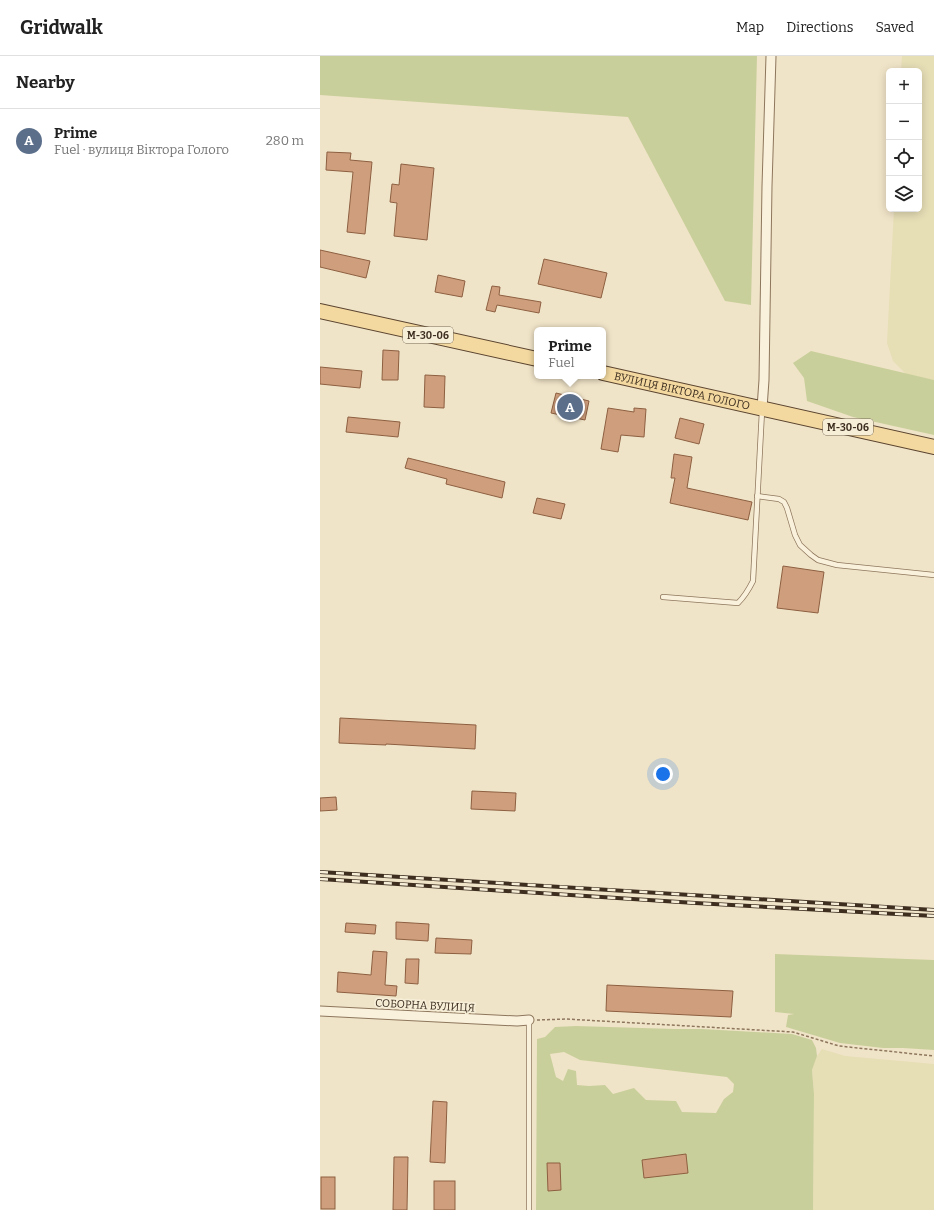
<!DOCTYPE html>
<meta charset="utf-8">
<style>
:root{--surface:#fff;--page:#f6f6f6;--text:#222;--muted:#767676;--line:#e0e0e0;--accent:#9e2a2b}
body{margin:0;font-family:Bitter,serif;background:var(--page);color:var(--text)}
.controls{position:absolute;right:12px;top:12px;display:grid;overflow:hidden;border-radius:6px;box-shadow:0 2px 10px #0003}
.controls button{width:36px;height:36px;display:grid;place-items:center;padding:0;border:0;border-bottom:1px solid var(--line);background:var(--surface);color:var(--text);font:20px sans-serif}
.you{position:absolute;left:343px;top:718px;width:14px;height:14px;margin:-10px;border:3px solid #fff;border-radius:50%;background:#1a73e8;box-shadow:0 0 0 6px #1a73e833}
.badge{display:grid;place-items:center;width:26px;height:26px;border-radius:50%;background:var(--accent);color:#fff;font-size:13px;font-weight:700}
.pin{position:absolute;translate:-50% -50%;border:2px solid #fff;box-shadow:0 1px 4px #0006}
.popup{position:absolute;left:214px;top:271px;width:72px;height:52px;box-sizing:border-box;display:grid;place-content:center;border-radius:6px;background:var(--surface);filter:drop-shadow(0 1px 3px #0005);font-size:13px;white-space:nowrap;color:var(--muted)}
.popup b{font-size:15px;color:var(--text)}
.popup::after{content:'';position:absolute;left:50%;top:100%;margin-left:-8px;border:8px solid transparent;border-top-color:var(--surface)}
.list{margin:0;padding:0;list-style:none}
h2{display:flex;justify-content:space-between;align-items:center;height:52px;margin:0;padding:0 16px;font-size:17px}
h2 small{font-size:13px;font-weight:400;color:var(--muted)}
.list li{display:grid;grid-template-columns:26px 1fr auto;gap:12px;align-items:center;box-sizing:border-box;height:64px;padding:0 16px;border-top:1px solid var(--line)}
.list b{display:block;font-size:15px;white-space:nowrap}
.list p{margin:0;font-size:13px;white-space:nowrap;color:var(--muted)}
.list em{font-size:13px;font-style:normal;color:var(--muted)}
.icon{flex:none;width:22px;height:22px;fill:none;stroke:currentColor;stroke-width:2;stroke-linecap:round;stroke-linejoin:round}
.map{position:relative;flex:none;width:614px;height:1154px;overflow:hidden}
header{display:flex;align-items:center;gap:24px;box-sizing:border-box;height:56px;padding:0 20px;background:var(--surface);border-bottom:1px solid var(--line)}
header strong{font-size:19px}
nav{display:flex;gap:22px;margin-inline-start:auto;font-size:14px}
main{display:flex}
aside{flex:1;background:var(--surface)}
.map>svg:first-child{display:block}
.farmland{fill:#e6deb5}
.green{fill:#c9cf9b;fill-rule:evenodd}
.building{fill:#cf9f7d;stroke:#8d5f41}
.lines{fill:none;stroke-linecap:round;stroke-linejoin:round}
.service-casing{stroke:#8d765c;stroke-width:6}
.minor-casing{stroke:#8d765c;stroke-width:11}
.primary-casing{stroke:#5b4430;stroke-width:16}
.path{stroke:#8d765c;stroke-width:1.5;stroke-dasharray:3 2;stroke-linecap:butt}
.service{stroke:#faf1dc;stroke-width:4.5}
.minor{stroke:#faf1dc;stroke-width:9}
.primary{stroke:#f3d9a0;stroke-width:14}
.rail-casing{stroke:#3d2e20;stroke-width:4}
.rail{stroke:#f7eed8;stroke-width:2.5;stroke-dasharray:8;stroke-linecap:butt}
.labels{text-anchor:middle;stroke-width:3.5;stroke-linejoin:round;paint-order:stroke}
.shield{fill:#f7eed8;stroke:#756857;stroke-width:1}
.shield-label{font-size:10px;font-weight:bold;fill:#3d2e20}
.street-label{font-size:11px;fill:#3d2e20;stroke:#f7eed8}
</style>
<header>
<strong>Gridwalk</strong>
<nav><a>Map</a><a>Directions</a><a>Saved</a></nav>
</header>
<main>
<aside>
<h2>Nearby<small></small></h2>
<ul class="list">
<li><span class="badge" style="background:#5c6f8a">A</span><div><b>Prime</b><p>Fuel · вулиця Віктора Голого</p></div><em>280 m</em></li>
</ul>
</aside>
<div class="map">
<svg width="614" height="1154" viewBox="0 0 614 1154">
<rect width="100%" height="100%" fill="#f0e4c8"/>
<g class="farmland">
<polygon points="582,0 614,0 614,324 586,318 573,305 567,287 574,153 599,153 599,15 581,15"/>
<polygon points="502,993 525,1000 614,1008 614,1154 493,1154 494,1038 492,1014 497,1000"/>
</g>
<g class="green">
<polygon points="0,0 437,0 431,249 405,245 308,61 0,39"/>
<polygon points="491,295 614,324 614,379 533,361 487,345 484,322 473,307"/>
<polygon points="455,898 614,904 614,994 583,992 563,992 520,987 466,971 468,959 474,958 455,956"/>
<path d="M256 970 355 973H382L472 978 492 984 496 992 497 1000 492 1014 494 1038 493 1154H216L217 983 225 981 235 971ZM244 996 260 1004 407 1021 414 1028 413 1036 404 1043 396 1057 362 1056 356 1045 326 1044 314 1032 293 1038 285 1029 269 1030 257 1029 256 1015 248 1013 243 1025 236 1021 230 998Z"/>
</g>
<g class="building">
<polygon points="7,96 31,97 30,104 52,106 45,178 27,176 33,116 6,114"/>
<polygon points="81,108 114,112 107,184 74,180 77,147 70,146 72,128 79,129"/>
<polygon points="0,194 50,205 46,222 0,211"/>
<polygon points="224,203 287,217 281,242 218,228"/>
<polygon points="118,219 145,225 142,241 115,236"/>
<polygon points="172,230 180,231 179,239 221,246 219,257 177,249 175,256 166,254"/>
<polygon points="63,294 79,295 78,324 62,324"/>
<polygon points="0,311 42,315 40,332 0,328"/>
<polygon points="105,319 125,320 124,352 104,351"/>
<polygon points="236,337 269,345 265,364 231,357"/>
<polygon points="288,352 314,356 314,352 326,353 324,381 301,379 298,396 281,393"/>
<polygon points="28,361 80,366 78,381 26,376"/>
<polygon points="360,362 384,368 379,388 355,382"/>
<polygon points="354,398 372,401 367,432 432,446 428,464 350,447 355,422 351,422"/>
<polygon points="88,402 185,426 182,442 126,428 127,423 85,412"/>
<polygon points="217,442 245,448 241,463 213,457"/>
<polygon points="463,510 504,516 498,557 457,552"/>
<polygon points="20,662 156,669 155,693 66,688 66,689 19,687"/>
<polygon points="152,735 196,737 195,755 151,753"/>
<polygon points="16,741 17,754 0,755 0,742"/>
<polygon points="76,866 109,868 108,885 76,883"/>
<polygon points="26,867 56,869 55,878 25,876"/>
<polygon points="116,882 152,884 151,898 115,897"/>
<polygon points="53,895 67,896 65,929 77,930 76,940 17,936 18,916 51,919"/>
<polygon points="86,903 99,903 98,928 85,927"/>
<polygon points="287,929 413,935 411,961 286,955"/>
<polygon points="113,1045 127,1046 125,1107 110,1106"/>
<polygon points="366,1098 368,1117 324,1122 322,1104"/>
<polygon points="74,1101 88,1101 87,1154 73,1154"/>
<polygon points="227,1107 240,1107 241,1134 228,1135"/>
<rect x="1" y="1121" width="14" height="32"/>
<rect x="114" y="1125" width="21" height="29"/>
</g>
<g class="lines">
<defs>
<g id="service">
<polyline points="437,440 459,443 464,446 467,452 475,479 480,489 491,499 498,504 517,509 614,519"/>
<path d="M343 541 418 547C425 540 429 533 433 525L442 355"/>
<polyline points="209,1154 209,964"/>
</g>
<g id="minor">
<polyline points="442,352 444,324 447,130 451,0"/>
<polyline points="0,955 197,965 209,964"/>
</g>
<g id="primary">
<polyline points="0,255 217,303"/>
<path id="s1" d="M283 317 614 391"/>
</g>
</defs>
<use href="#service" class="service-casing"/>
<use href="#minor" class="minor-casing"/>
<use href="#primary" class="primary-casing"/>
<polyline class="path" points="217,964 246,963 473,976 519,990 614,1000"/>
<use href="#service" class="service"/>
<use href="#minor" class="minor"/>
<use href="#primary" class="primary"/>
<defs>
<g id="rail">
<polyline points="0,816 614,854"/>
<polyline points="0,823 375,847 614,860"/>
</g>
</defs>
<use href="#rail" class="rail-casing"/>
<use href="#rail" class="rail"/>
</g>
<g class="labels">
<g class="shield">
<rect x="83" y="271" width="50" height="16" rx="3"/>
<rect x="503" y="363" width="50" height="16" rx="3"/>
</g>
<g class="shield-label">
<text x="108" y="283">М-30-06</text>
<text x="528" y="375">М-30-06</text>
</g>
<g class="street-label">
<text dy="4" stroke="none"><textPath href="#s1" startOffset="81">ВУЛИЦЯ ВІКТОРА ГОЛОГО</textPath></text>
<text transform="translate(105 949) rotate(3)" y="4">СОБОРНА ВУЛИЦЯ</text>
</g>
</g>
</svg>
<div class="controls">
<button>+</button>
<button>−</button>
<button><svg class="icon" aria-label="locate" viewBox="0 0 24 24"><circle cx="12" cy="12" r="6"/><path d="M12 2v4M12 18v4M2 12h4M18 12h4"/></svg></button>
<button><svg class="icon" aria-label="layers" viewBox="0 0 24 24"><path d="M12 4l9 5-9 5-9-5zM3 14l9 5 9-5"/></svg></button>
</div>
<div class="you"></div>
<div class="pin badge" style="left:250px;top:351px;background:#5c6f8a">A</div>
<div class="popup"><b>Prime</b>Fuel</div>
</div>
</main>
